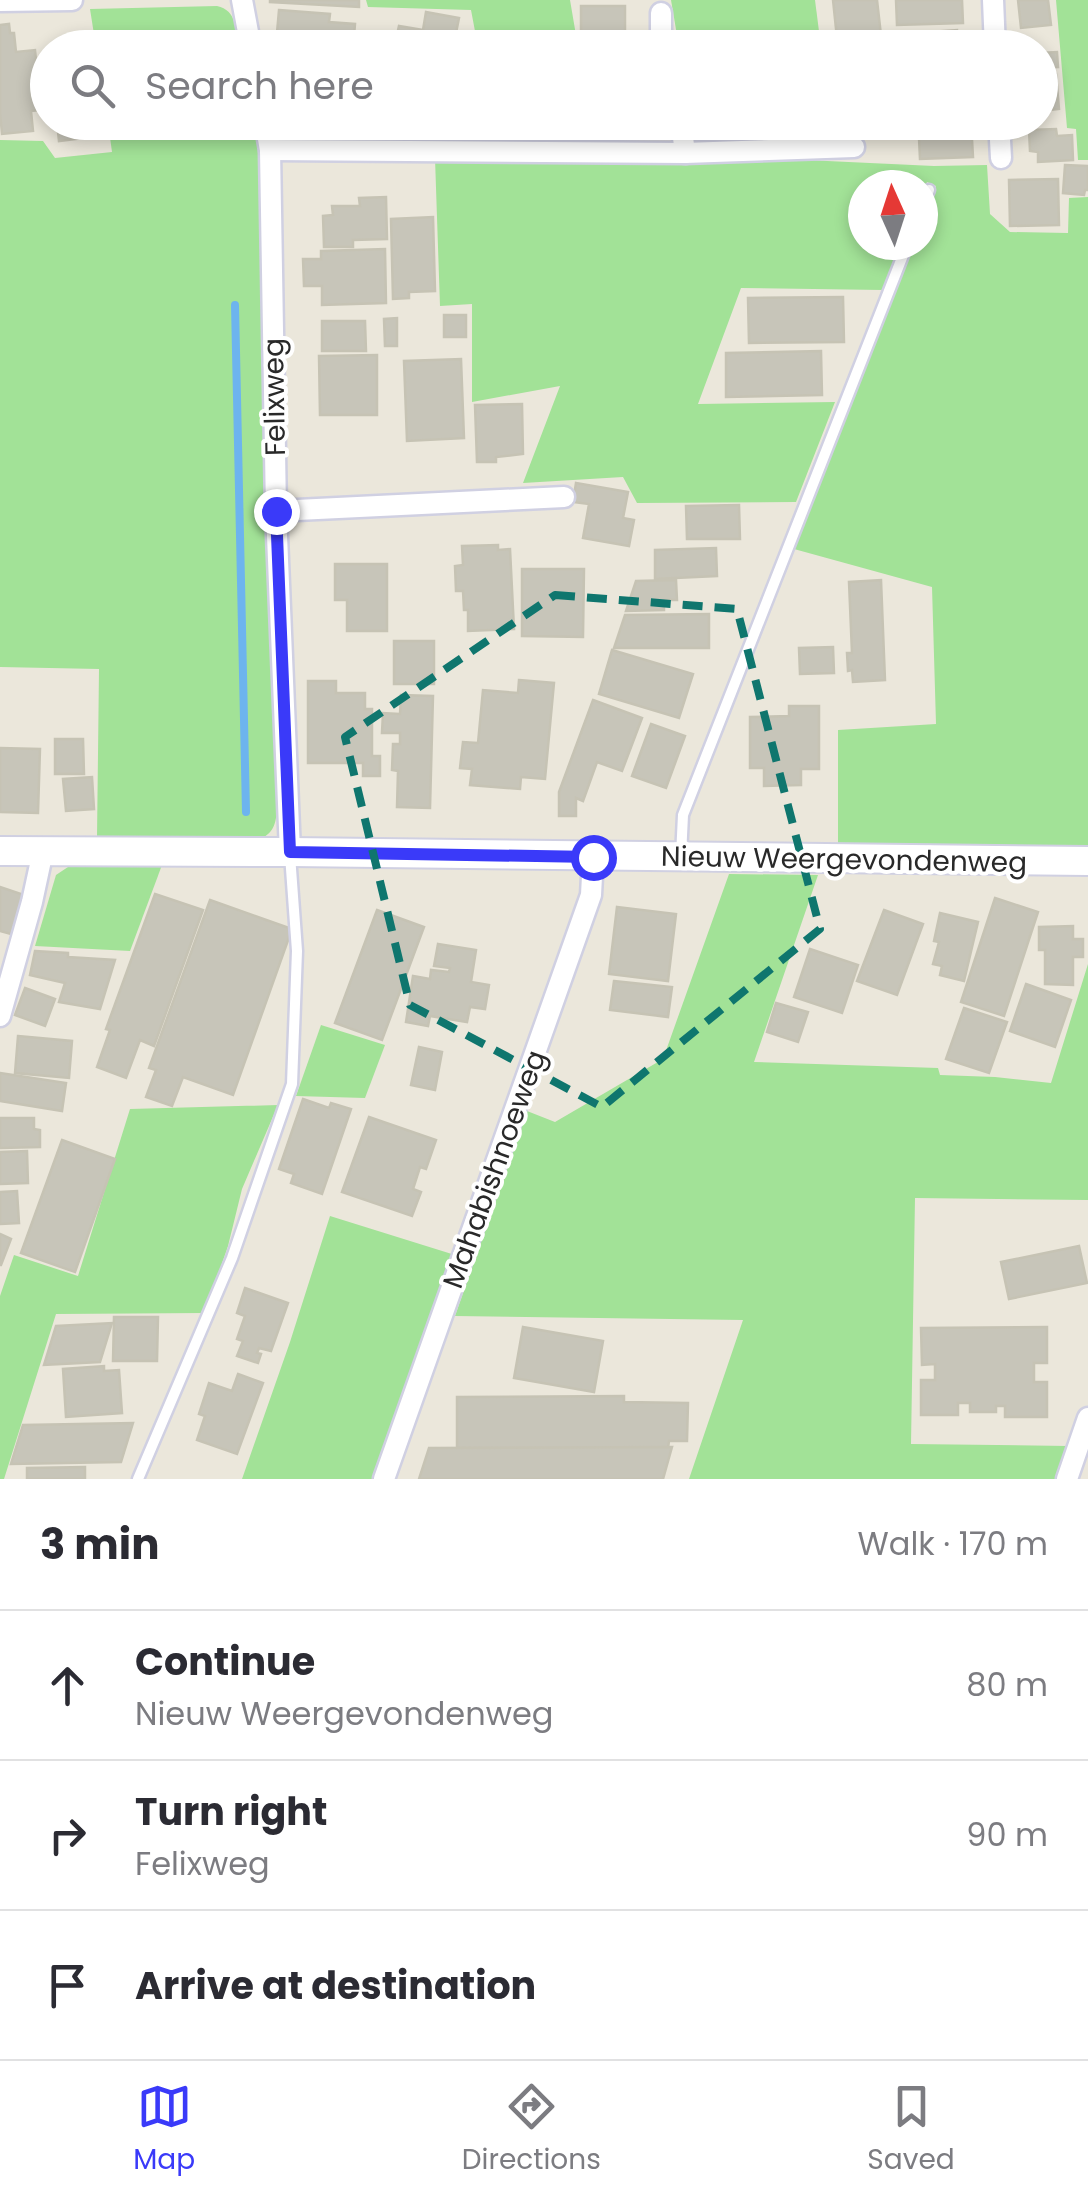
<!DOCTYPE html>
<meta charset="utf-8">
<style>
:root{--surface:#fff;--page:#f2f2f3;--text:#2b2b33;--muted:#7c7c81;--line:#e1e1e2;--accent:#3a3af9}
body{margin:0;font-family:Poppins,sans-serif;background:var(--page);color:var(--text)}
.compass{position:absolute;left:848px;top:170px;width:90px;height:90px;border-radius:50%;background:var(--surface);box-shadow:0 5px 15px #0003;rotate:357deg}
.stop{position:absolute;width:30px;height:30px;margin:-22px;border:8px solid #3a3af9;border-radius:50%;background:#fff}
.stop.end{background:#3a3af9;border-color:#fff;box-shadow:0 2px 10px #0008}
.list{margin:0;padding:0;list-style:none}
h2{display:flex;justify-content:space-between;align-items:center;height:130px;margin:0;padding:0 40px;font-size:42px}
h2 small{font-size:32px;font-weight:400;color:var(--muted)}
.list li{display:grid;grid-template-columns:65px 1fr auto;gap:30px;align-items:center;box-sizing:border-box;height:150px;padding:0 40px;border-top:2px solid var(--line)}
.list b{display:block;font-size:38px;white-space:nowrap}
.list p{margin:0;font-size:32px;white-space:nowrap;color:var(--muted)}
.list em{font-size:32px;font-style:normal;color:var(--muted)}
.icon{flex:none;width:55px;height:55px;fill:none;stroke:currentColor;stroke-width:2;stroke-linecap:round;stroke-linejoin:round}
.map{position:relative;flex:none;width:1088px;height:1479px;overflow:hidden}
.search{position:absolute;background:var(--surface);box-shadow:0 5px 15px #0003;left:30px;right:30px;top:30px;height:110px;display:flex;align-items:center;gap:25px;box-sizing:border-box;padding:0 35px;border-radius:55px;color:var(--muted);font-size:38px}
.sheet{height:580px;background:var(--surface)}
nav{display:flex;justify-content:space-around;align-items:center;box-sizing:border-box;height:140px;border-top:2px solid var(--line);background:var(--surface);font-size:28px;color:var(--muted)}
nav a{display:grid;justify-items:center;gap:5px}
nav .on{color:var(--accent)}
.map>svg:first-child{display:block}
.green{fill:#a2e297}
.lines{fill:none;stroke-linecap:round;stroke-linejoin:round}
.stream{stroke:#6db4ee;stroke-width:8}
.building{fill:#c7c5b9;stroke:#c6c3b4;stroke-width:2.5}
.service-casing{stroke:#d0d0e2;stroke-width:15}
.minor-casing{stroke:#d0d0e2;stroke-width:25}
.tertiary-casing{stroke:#d0d0e2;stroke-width:32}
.service{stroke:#fff;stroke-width:10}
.minor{stroke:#fff;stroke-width:20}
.tertiary{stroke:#fff;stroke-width:28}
.route{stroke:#3a3af9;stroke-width:12}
.marked{fill:none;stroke:#0f766e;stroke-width:8;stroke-dasharray:20 12;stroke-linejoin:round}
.labels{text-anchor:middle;stroke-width:8;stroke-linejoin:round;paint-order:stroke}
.street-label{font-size:28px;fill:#292929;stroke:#fff}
</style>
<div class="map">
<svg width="1088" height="1479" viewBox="0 0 1088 1479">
<rect width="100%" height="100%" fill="#ebe7db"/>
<g class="green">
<polygon points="366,0 570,0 578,47 478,47 471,10 368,7"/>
<polygon points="671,0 815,0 821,47 679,47"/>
<polygon points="1056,0 1088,0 1088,160 1078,160 1076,129 1067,128"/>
<path d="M217 6C237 10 236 31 240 47H96L90 9Z"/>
<path d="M108 123H256L260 139 277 807C276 825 274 833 257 841L97 838 99 669 0 667V140L43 141 55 158 112 152Z"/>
<polygon points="277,123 383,123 386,143 290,143 283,140"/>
<polygon points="490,123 590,123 594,143 494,142"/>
<polygon points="435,158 763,158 934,166 987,165 990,214 1010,232 1068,233 1069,198 1088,197 1088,847 838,846 838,730 936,724 932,587 794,549 914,245 923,245 923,221 936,186 927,182 923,192 923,185 863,185 863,245 901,245 883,290 741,288 698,404 835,402 796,502 637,503 623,477 523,483 560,386 472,402 472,304 440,306"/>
<polygon points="77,865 162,865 130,951 35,946 56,875 68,867"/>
<polygon points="729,874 818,875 754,1062 938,1068 940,1075 995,1077 1051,1083 1088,964 1088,1200 915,1198 911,1444 1068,1446 1057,1479 689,1479 743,1320 455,1316 527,1111 555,1122 663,1059"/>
<polygon points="321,1025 385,1045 365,1098 296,1096"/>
<polygon points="278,1105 242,1189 228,1246 205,1313 56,1314 4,1479 0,1479 0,1296 14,1255 78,1276 130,1109"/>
<polygon points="330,1216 455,1255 377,1479 242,1479 290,1342"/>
</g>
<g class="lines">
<polyline class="stream" points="235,305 246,812"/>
</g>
<g class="building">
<polygon points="270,0 359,0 359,7 270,2"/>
<polygon points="833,0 877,0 882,44 838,48"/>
<polygon points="896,0 962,0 963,23 897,25"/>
<polygon points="1018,0 1048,0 1051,25 1021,28"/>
<rect x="581" y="6" width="44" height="34"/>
<polygon points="279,10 330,14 329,22 355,24 353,48 287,48 288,45 276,44"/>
<polygon points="426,12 459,18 453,48 394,48 399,26 423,30"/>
<polygon points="9,24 10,33 14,33 16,52 35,50 41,110 31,111 33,131 2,134 0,112 0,25"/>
<polygon points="957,30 958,48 917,48 916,33"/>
<polygon points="1057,52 1058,67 1040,68 1040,53"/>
<polygon points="48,67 48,115 45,115 40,68"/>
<polygon points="1056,74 1059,109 1040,111 1040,75"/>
<polygon points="57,122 91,122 92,137 59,141"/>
<polygon points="850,122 889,122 889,124 851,128"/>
<polygon points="912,122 971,122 973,157 920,159 919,138 913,136"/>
<polygon points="1056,129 1057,136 1072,135 1073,160 1038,162 1038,152 1030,151 1029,130"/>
<polygon points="1065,165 1088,166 1088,190 1085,190 1084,195 1063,193"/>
<polygon points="1058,179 1059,225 1010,226 1009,180"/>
<polygon points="386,197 387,239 353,240 353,247 324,247 323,216 333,215 332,206 360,206 359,198"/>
<polygon points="433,217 435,291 409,292 409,298 393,299 391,219"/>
<polygon points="385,249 386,303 322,305 322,286 304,286 303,259 321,259 321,251"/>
<polygon points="843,297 844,342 749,343 748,298"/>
<rect x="444" y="315" width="22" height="22"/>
<polygon points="397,318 397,346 385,346 384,319"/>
<polygon points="322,321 365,321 366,351 322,351"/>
<polygon points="821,351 822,395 726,397 726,353"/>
<polygon points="377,355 377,415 320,415 319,356"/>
<polygon points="461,359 464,438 407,441 404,361"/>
<polygon points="522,404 523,454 496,457 496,462 477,462 475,405"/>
<polygon points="576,483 628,492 623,518 634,520 629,546 583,538 589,504 573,502"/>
<polygon points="739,505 740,539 687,539 686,506"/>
<polygon points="498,545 498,550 510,549 514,629 468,631 468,610 464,610 463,591 456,591 455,566 463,565 462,546"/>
<polygon points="716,548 717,576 655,579 655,550"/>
<polygon points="335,564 387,564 387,631 347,631 347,600 335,600"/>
<polygon points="522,569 584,569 583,637 522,636"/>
<polygon points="676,580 677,600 664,600 664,610 626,611 636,581"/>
<polygon points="881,580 885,680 853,682 852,670 848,671 847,653 852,653 849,582"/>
<polygon points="709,614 709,648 614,648 625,615"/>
<rect x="394" y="641" width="40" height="43"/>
<polygon points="833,647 834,673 800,674 799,648"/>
<polygon points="612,650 693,674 679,718 599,694"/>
<polygon points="519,680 554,683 545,779 521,777 520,789 470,785 472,769 460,768 463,742 478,743 483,690 518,693"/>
<polygon points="308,681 336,681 336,693 365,693 365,709 372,709 372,756 380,756 380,776 363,776 363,763 308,763"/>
<polygon points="401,695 433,696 430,808 397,807 398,771 392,770 393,744 400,744 400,733 382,733 383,713 400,714"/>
<polygon points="593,700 642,718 622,771 597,762 583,801 576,798 576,816 559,816 559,792"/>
<polygon points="789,706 819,706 819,769 801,769 801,785 764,786 764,768 750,768 750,717 789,716"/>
<polygon points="651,724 685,736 666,788 632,776"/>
<polygon points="55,739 83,739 84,774 55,774"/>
<polygon points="0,748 40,749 38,813 0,812"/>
<polygon points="92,777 94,809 66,811 63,779"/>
<polygon points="0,887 24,895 11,934 0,931"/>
<polygon points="155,894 203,910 154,1046 140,1040 126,1078 97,1067 110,1030 106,1029"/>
<polygon points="995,898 1038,912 1004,1016 961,1002"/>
<polygon points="210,900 292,929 233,1095 183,1077 172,1106 146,1097 156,1070 149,1068"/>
<polygon points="617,907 676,914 668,981 609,974"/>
<polygon points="377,910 424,927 382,1040 335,1023"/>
<polygon points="884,910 923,924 897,995 857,981"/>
<polygon points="940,913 978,922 964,981 940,975 942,966 933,964 939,942 934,941"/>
<polygon points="1073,926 1073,939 1083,939 1083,957 1073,957 1073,985 1045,984 1045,950 1039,950 1039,927"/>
<polygon points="438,944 476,950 471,982 489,985 485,1009 470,1007 467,1022 430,1016 428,1026 406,1022 413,976 430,979 431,970 449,972 450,968 434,966"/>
<polygon points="810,949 858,965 842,1013 794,997"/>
<polygon points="35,951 68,953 68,957 115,960 100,1009 59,1002 65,983 30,975"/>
<polygon points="614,981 672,987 668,1017 610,1010"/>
<polygon points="1026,984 1071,1000 1055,1047 1010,1031"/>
<polygon points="25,988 55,999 45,1026 15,1015"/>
<polygon points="776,1003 808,1012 798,1042 767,1032"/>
<polygon points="964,1008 1007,1022 989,1073 946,1059"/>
<polygon points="18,1036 72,1041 69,1078 15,1073"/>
<polygon points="419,1047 442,1052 435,1090 411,1085"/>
<polygon points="0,1073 66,1083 62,1111 0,1101"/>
<polygon points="303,1099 329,1108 331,1103 351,1109 322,1194 291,1183 294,1174 279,1169"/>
<polygon points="369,1117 436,1140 426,1169 420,1167 413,1189 421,1192 412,1216 342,1192"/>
<polygon points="0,1118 34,1118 34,1129 40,1130 40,1147 0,1148"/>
<polygon points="62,1140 115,1159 75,1272 21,1253"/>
<polygon points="27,1151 28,1183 0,1184 0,1152"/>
<polygon points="17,1191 19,1223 0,1224 0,1192"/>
<polygon points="0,1234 11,1239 1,1265 0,1265"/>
<polygon points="1079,1246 1087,1283 1009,1299 1001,1262"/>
<polygon points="245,1288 288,1303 271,1351 259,1348 257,1353 261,1354 258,1363 237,1356 243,1341 237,1339 245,1316 237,1313"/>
<polygon points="114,1317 158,1317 157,1361 113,1361"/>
<polygon points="112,1323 100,1362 44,1365 56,1326"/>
<polygon points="523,1327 603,1341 594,1392 514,1378"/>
<polygon points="1047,1327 1047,1363 1034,1363 1034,1382 1047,1382 1047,1417 1005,1417 1005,1406 996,1406 996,1412 970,1412 970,1403 958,1403 958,1415 921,1415 921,1380 935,1380 935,1364 922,1365 921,1328"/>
<polygon points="104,1366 104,1371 119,1370 122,1413 66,1417 63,1369"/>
<polygon points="238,1374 263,1383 237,1454 197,1440 205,1416 199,1414 209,1383 232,1391"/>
<polygon points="624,1396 624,1402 688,1403 687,1441 669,1441 668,1448 457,1448 457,1397"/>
<polygon points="133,1423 121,1462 11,1464 23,1425"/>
<polygon points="672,1447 663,1479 419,1479 429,1448"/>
<polygon points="85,1467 85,1479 27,1479 27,1468"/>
</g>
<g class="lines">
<defs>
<g id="service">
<polyline points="923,205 929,190"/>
<polyline points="681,856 683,815 907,245"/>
<polyline points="138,1479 232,1258 292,1084 297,951 290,855"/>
</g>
<g id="minor">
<polyline points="242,0 251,48"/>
<polyline points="993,0 995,48"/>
<polyline points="0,1 72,0"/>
<polyline points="661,13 661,38 666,48"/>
<polyline points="265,122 270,150 276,511 290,852"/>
<polyline points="681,122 685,153"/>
<polyline points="999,122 1001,158"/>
<polyline points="270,150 685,153 854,147"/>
<polyline points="276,511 564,497"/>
<polyline points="0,1016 32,902 43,851"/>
<polyline points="384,1479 591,895 593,857"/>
<polyline points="1067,1479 1088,1418"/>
</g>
<polyline id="tertiary" points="0,851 290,852 1088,861"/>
</defs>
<use href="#service" class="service-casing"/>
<use href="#minor" class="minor-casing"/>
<use href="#tertiary" class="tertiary-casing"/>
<use href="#service" class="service"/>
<use href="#minor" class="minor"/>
<use href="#tertiary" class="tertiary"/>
</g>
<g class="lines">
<polyline class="route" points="276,511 290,852 593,857"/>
</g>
<path class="marked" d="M555 595 737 609 820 929 602 1107 410 1005 345 737Z"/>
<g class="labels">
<g class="street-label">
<text transform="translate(274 397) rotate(-91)" y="10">Felixweg</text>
<text transform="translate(844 859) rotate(1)" y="10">Nieuw Weergevondenweg</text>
<text transform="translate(494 1169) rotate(-70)" y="10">Mahabishnoeweg</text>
</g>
</g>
</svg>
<svg class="compass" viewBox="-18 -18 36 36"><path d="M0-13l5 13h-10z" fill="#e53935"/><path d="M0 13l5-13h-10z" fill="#7c7c81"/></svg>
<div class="stop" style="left:593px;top:857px"></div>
<div class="stop end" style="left:276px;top:511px"></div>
<div class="search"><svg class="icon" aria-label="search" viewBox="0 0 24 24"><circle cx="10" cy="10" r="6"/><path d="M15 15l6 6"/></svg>Search here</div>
</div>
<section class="sheet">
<h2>3 min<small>Walk · 170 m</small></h2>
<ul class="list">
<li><svg class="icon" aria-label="ahead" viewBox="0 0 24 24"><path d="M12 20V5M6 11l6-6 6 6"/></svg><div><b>Continue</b><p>Nieuw Weergevondenweg</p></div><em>80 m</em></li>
<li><svg class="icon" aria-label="right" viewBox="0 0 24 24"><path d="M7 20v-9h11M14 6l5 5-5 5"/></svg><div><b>Turn right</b><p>Felixweg</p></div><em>90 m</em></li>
<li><svg class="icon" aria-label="arrive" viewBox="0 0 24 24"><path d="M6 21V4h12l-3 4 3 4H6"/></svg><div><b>Arrive at destination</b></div></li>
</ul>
</section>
<nav>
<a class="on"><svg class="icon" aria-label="map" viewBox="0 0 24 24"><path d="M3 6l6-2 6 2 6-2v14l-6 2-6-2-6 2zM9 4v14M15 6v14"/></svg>Map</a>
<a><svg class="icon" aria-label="directions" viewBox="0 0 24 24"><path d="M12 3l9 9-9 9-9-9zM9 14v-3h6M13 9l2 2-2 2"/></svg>Directions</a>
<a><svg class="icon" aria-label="saved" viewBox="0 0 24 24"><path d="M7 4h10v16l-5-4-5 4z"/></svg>Saved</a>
</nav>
